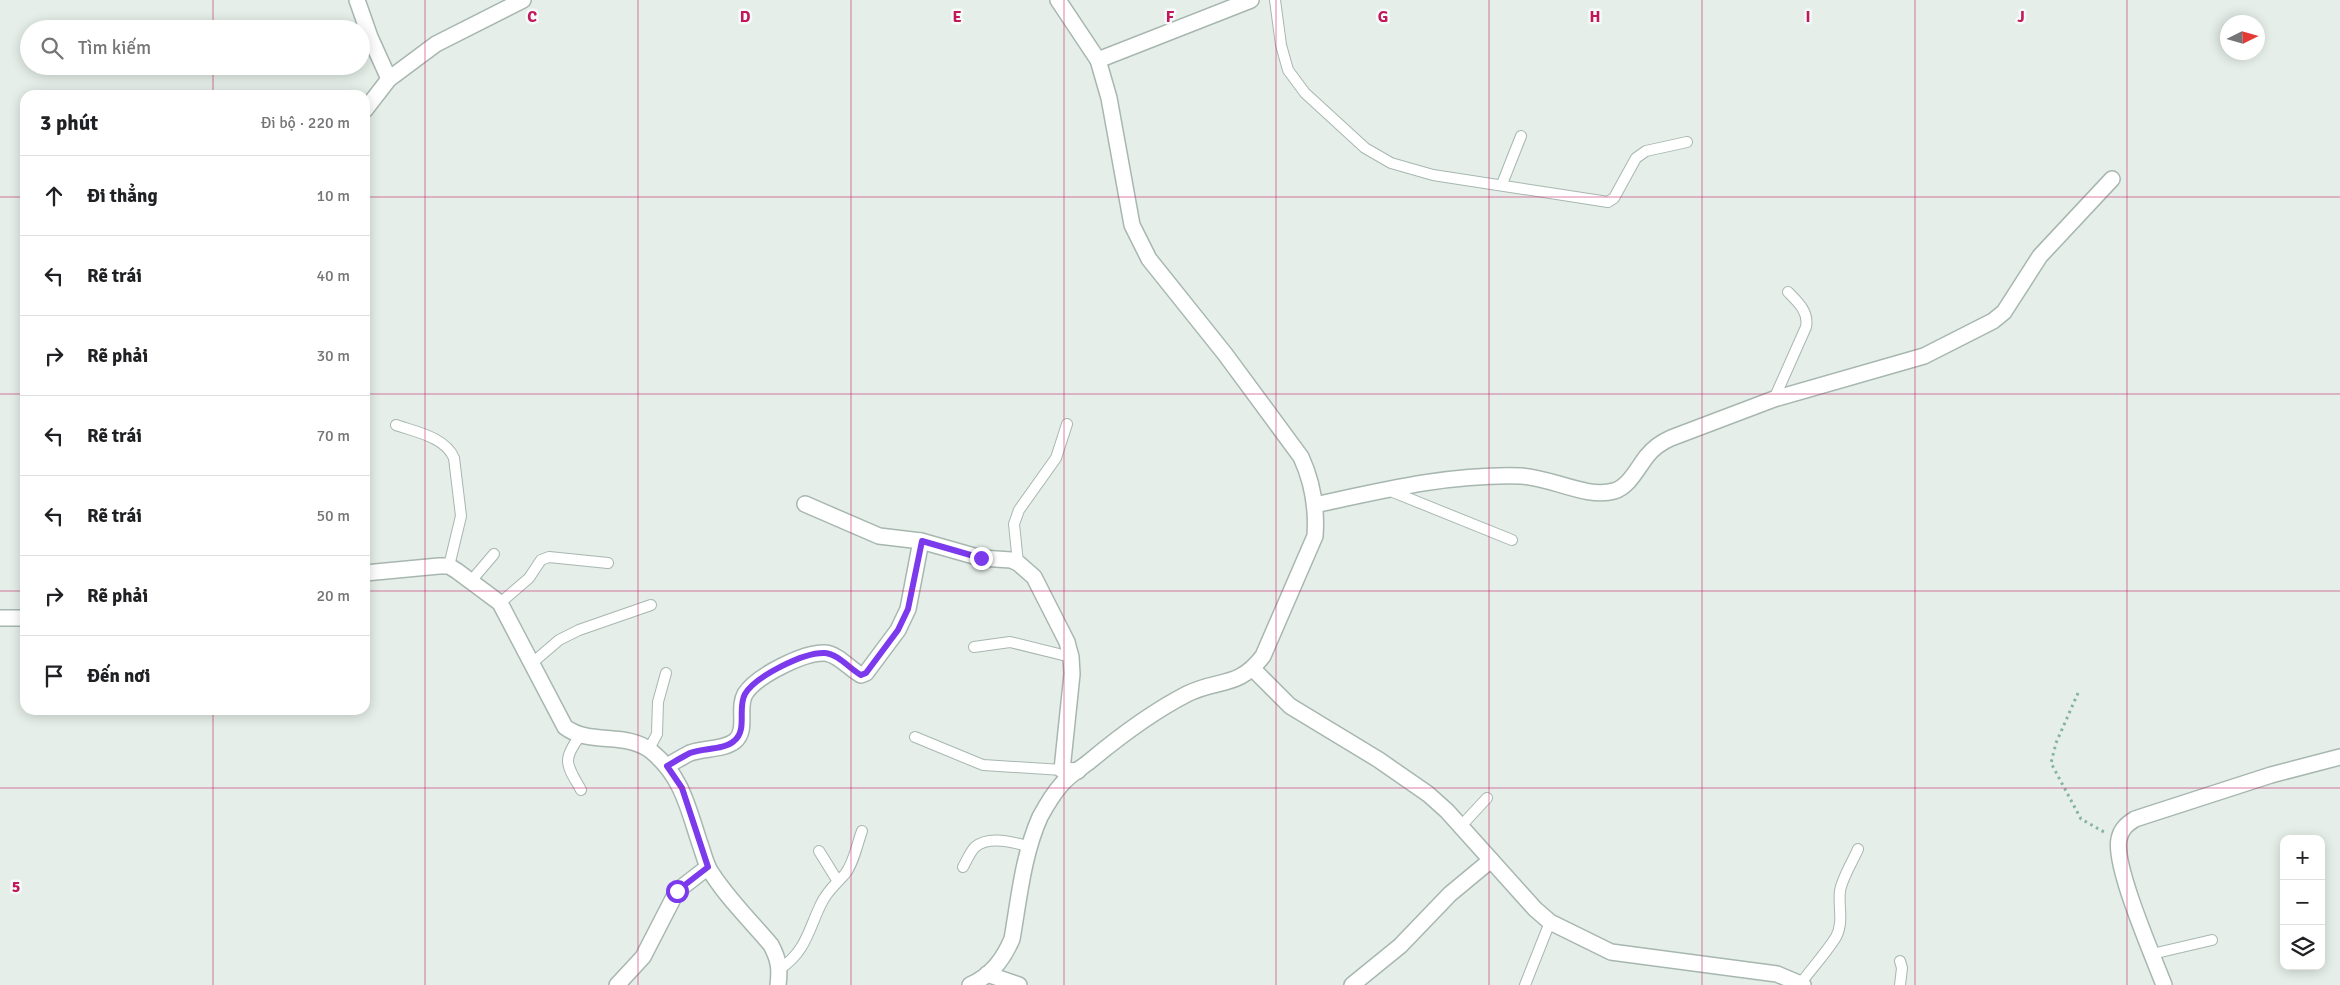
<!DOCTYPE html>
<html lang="vi">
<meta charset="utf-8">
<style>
:root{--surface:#fff;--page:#f6f6f6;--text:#202124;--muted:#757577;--line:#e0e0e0}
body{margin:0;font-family:Signika,sans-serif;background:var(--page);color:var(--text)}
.controls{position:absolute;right:15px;bottom:15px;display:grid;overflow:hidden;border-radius:10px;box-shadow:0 2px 12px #0003}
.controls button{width:45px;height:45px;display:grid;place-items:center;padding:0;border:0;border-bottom:1px solid var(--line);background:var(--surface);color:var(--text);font:25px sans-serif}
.compass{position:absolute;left:2220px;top:15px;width:45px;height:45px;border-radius:50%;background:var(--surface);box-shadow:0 2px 12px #0003;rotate:85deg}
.stop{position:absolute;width:15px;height:15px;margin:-11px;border:4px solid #7c3aed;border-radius:50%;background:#fff}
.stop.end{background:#7c3aed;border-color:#fff;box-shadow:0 1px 5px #0008}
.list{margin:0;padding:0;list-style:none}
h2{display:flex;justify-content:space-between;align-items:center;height:65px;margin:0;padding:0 20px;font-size:21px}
h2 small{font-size:16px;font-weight:400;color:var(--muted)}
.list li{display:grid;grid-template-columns:32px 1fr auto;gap:15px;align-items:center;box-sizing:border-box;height:80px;padding:0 20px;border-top:1px solid var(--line)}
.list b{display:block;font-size:19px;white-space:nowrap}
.list em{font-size:16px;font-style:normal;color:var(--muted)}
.icon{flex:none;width:28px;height:28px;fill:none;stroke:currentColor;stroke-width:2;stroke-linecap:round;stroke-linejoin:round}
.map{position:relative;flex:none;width:2340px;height:985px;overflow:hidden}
.search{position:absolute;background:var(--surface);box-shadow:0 2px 12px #0003;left:20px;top:20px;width:350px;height:55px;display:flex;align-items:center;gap:12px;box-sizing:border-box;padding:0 18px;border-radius:28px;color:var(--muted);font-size:19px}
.panel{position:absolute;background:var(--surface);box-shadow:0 2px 12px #0003;left:20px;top:90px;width:350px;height:625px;border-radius:15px}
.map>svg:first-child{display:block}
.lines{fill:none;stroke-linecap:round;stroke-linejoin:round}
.lane-casing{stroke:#a7b7b0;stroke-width:12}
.street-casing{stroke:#a7b7b0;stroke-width:18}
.path{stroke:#84b3a0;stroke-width:3;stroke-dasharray:2.5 4;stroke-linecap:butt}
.lane{stroke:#fff;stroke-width:10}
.street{stroke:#fff;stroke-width:15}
.route{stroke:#7c3aed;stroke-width:6}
.grid{fill:none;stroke:#c2185b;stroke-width:1;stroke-opacity:0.55}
.grid-label{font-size:16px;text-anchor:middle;font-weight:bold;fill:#c2185b;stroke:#f6faf8;stroke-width:5;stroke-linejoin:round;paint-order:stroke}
</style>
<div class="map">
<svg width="2340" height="985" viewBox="0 0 2340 985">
<rect width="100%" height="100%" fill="#e5eee9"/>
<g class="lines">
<defs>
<g id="lane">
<polyline points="1275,0 1281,45 1288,70 1305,93 1365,148 1391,163 1433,175 1608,202 1614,198 1636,158 1646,151 1687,142"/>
<polyline points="1502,184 1521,136"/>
<path d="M1774 399 1806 327C1809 312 1798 302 1788 292"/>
<path d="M396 425C416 432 445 437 454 458L461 516 449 566"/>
<polyline points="1388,490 1512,540"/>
<polyline points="1018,563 1014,524 1019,510 1056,458 1067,424"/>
<polyline points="471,581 494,554"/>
<polyline points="500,603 529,578 541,560 549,557 608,563"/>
<polyline points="974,647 1010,642 1071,657"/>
<polyline points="531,664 559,640 579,630 651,605"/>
<path d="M580 736C561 761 567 765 581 790"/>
<polyline points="915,737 983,765 1062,770"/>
<polyline points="649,749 657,734 658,702 666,673"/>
<polyline points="1461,826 1487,798"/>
<polyline points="819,851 837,880"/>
<path d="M963 867C966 862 970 852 975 847 990 835 1013 843 1029 846"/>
<polyline points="2152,954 2212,940"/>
<path d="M780 969C806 951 808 931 821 904 827 891 836 884 845 874 854 863 857 844 862 831"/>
<path d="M1801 983C1812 968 1826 953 1836 937 1844 922 1838 906 1840 891 1842 878 1853 861 1858 849"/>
<polyline points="1525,985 1550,922"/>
<polyline points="1900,985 1902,968 1900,961"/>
</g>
<g id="street">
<polyline points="357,0 370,37 389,79"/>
<polyline points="1098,60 1251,0"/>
<polyline points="365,110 389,79 436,44 523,0"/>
<polyline points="805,504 879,536 921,541 981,558 1011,560 1018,563 1034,577 1067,642 1071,657 1072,674 1062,770 1078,771"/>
<path d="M1315 505C1384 490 1449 474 1521 476 1550 477 1587 499 1614 491 1629 487 1638 467 1647 456 1654 447 1662 442 1671 438L1774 399 1924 356 1993 321 2004 312 2040 256 2112 179"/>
<path d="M365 573 439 566H449L457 571 500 603 565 727C590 746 626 731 651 751 682 776 688 808 700 844 703 852 705 861 709 869 725 896 751 921 771 945 779 960 780 969 778 985"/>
<polyline points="0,618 25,618"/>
<polyline points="1253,669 1290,706 1379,760 1428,794 1447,811 1535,909 1550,922 1611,952 1777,974 1803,985"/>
<path d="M667 766C674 762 682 757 690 753 703 748 724 750 735 741 748 730 737 708 745 694 756 676 804 652 825 653 838 654 850 669 861 675L866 673 898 630 908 609 921 541"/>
<polyline points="987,974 1019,985"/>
<polyline points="617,985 643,957 677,891 708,867"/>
<path d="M970 985C991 976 1003 960 1012 939 1019 899 1023 855 1040 817 1046 806 1052 795 1061 785 1068 776 1080 769 1090 761 1120 736 1152 712 1187 694 1219 678 1238 689 1263 656L1315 536C1317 508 1313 483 1301 457L1225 354 1149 259 1132 225 1109 98 1098 60 1058 0"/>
<polyline points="1352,985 1400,946 1450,894 1491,860"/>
<path d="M2164 985C2153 956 2113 865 2119 839 2121 829 2127 824 2135 819L2271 775 2340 757"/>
</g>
</defs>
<use href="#lane" class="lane-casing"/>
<use href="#street" class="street-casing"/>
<polyline class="path" points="2078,693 2056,743 2051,763 2081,819 2104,832"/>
<use href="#lane" class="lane"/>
<use href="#street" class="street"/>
</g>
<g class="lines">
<path class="route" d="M677 891 708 867 682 788 667 766C674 762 682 757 690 753 703 748 724 750 734 741 748 730 737 708 745 694 756 676 804 652 825 653 838 654 850 669 861 675L866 673 898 630 908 609 922 541 981 558"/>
</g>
<path class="grid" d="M213 0V29M425 0V985M638 0V985M851 0V985M1064 0V985M1276 0V985M1489 0V985M1702 0V985M1915 0V985M2127 0V985M213 66V95M0 197H25M365 197H2340M0 394H25M365 394H2340M0 591H25M365 591H2340M213 710V985M0 788H2340"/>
<g class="grid-label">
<text x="532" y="22">C</text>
<text x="745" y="22">D</text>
<text x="957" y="22">E</text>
<text x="1170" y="22">F</text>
<text x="1383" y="22">G</text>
<text x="1595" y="22">H</text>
<text x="1808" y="22">I</text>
<text x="2021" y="22">J</text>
<text x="16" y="892">5</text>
</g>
</svg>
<div class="controls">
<button>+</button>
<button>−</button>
<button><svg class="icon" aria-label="layers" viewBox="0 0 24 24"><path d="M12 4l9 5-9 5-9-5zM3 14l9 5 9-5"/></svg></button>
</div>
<svg class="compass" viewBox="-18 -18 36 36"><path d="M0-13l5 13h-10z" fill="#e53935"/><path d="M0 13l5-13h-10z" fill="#757577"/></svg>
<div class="stop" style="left:677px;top:891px"></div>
<div class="stop end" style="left:981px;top:558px"></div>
<div class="search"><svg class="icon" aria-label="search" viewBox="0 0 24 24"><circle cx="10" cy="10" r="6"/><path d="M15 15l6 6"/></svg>Tìm kiếm</div>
<section class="panel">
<h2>3 phút<small>Đi bộ · 220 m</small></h2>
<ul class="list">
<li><svg class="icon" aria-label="ahead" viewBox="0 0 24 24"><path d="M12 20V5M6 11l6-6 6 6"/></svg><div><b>Đi thẳng</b></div><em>10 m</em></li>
<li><svg class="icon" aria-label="left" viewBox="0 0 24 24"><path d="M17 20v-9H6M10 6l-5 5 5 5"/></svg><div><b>Rẽ trái</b></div><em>40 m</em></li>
<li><svg class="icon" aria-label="right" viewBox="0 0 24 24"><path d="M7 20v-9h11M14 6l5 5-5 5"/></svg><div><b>Rẽ phải</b></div><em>30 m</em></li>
<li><svg class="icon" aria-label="left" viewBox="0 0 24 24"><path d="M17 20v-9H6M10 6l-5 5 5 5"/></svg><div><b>Rẽ trái</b></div><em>70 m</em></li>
<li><svg class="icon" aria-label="left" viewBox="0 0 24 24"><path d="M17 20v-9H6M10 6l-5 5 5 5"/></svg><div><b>Rẽ trái</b></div><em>50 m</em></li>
<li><svg class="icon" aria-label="right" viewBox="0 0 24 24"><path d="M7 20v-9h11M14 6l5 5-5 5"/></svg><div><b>Rẽ phải</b></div><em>20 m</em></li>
<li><svg class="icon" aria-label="arrive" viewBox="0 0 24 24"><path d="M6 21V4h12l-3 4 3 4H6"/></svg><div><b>Đến nơi</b></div></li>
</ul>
</section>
</div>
